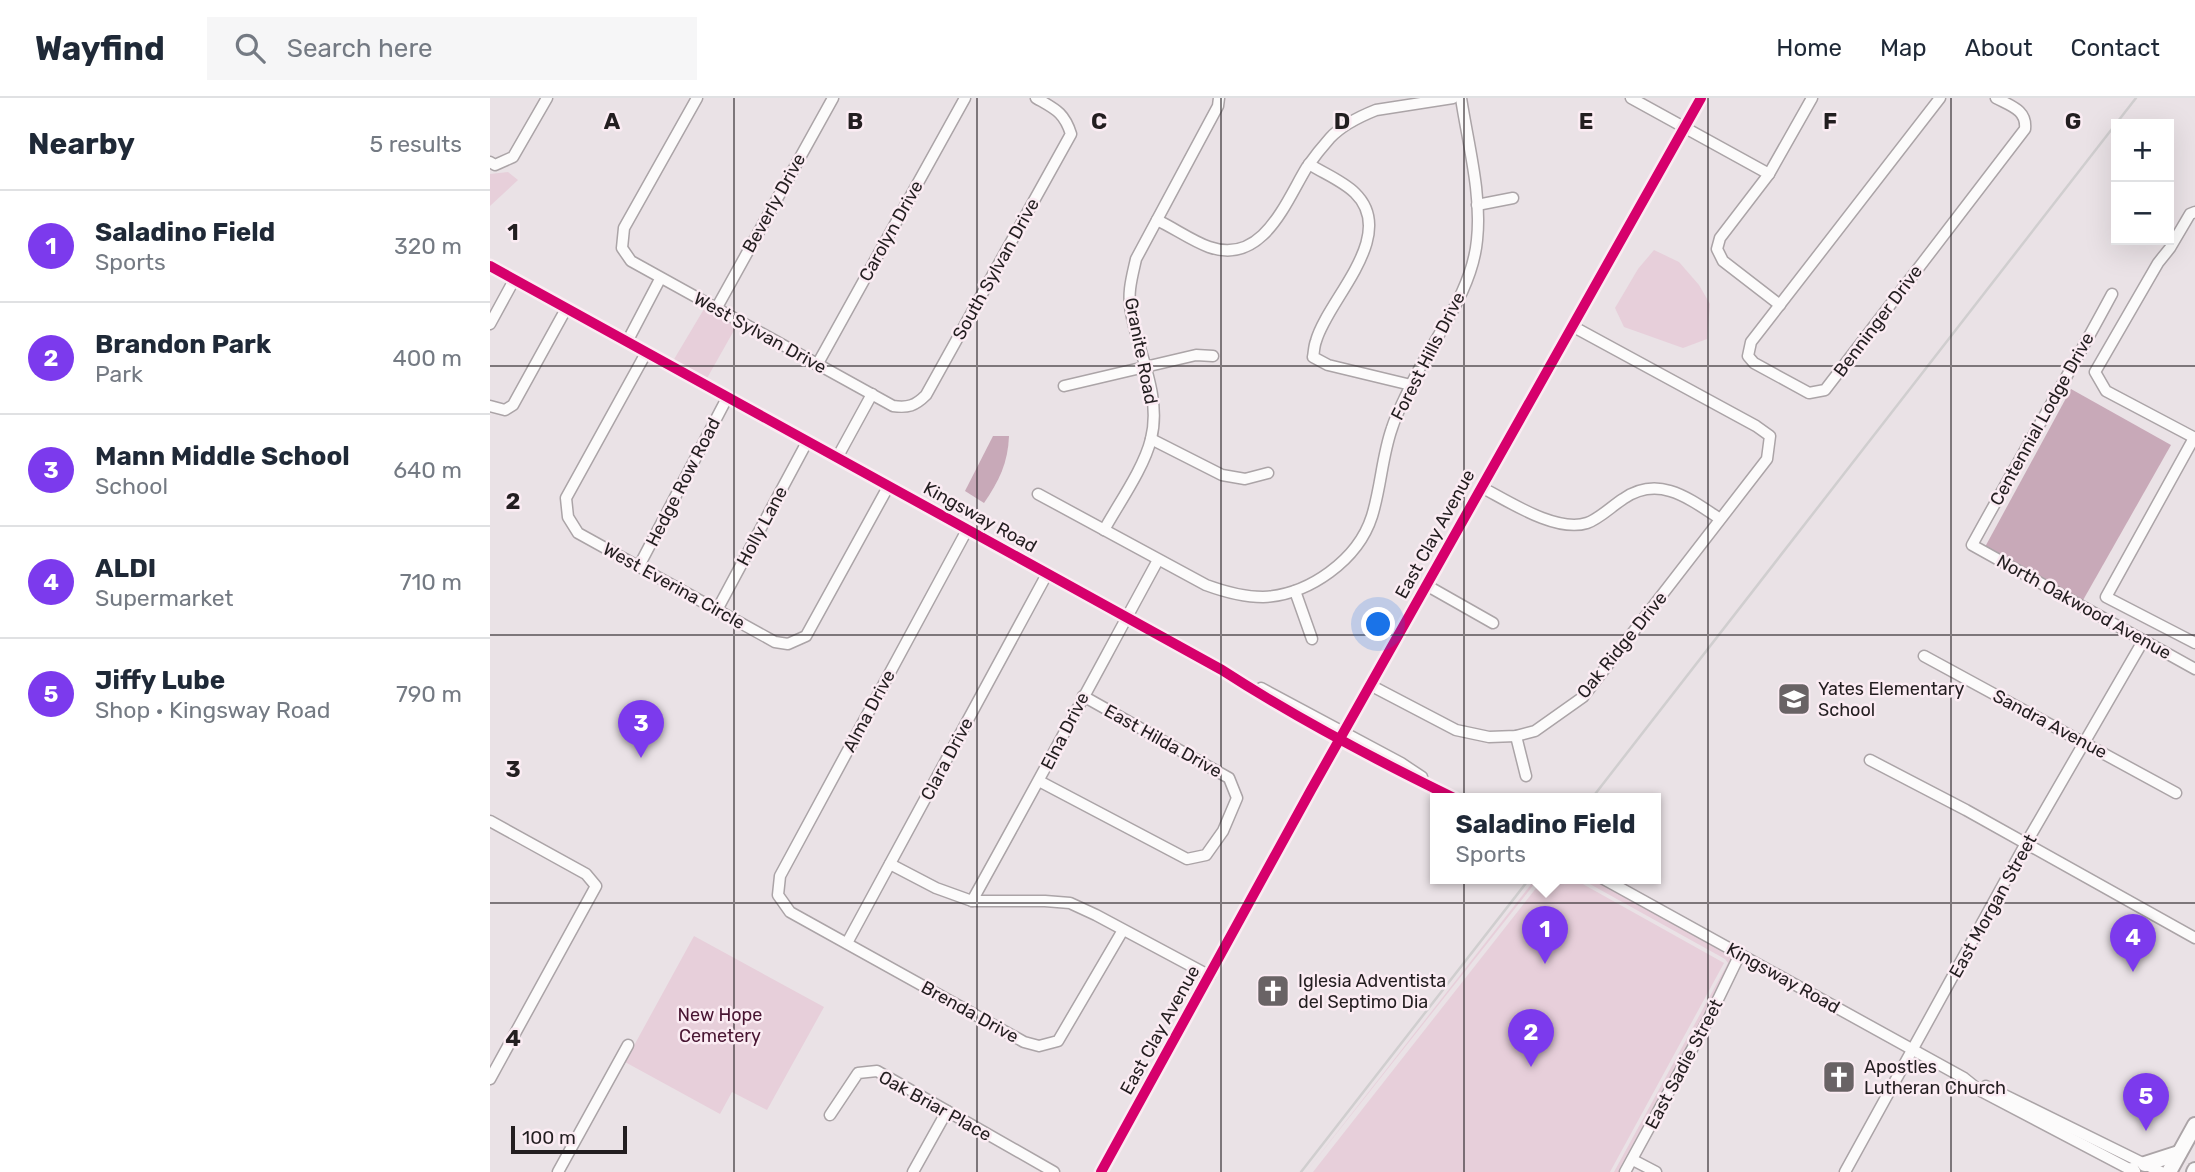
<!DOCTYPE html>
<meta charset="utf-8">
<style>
:root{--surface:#fff;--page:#f6f6f7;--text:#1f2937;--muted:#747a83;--line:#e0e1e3;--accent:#7c3aed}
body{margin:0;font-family:Rubik,sans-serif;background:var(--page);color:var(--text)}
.controls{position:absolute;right:21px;top:21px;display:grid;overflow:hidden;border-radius:0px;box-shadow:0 7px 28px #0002}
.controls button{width:63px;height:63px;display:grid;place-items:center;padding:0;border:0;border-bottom:2px solid var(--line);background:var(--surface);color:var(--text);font:35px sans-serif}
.scale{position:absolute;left:21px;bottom:18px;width:116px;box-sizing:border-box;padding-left:7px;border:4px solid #231e20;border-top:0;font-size:19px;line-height:24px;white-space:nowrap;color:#231e20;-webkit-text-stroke:5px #fbecf3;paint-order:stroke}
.you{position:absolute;left:889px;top:527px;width:24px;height:24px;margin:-18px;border:5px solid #fff;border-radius:50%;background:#1a73e8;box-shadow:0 0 0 10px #1a73e833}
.badge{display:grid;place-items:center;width:46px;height:46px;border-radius:50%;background:var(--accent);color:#fff;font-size:23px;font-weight:700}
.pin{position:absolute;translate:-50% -58px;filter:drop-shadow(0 2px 4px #0008)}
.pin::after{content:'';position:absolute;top:37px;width:24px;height:21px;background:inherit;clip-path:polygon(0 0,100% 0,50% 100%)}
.popup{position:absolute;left:940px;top:695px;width:231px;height:91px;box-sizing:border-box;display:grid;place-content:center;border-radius:0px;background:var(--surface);filter:drop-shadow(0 2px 5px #0005);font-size:23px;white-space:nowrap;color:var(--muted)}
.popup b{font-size:26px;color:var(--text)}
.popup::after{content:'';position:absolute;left:50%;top:100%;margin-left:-14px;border:14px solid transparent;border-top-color:var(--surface)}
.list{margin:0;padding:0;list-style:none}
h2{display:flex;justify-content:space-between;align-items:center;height:91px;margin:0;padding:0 28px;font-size:30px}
h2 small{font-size:23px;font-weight:400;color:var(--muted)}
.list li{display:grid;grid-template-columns:46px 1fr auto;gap:21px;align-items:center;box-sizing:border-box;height:112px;padding:0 28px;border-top:2px solid var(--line)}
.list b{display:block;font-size:26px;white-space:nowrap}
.list p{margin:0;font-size:23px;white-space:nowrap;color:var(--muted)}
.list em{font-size:23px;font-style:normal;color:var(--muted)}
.icon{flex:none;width:38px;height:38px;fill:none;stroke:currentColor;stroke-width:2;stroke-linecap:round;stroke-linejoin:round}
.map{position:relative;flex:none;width:1705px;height:1074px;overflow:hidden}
header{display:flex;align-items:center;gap:42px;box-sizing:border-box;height:98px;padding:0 35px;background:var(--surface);border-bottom:2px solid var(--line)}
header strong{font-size:33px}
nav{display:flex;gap:38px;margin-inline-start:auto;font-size:24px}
.search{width:490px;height:63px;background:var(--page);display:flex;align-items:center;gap:18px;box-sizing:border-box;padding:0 24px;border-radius:0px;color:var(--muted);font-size:26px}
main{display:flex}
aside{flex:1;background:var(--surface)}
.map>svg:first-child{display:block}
.green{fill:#e7cfda}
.water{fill:#c8a9b8}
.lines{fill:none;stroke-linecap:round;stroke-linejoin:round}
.minor-casing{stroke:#aba4a7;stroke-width:13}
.highway-casing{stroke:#aba4a7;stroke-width:18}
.minor{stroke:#fcfbfb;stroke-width:10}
.highway{stroke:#fcfbfb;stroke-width:14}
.rail{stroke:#d0cecf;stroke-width:2.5}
.cycleway-casing{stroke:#fbecf3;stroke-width:15}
.cycleway{stroke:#d6006c;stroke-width:10}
.grid{fill:none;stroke:#231e20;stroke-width:2;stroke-opacity:0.55}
.labels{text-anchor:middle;stroke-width:5;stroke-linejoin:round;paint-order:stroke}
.street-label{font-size:18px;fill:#231e20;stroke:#fbecf3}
.poi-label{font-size:18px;fill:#231e20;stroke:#fbecf3;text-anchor:start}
.park-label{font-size:18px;fill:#481532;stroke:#fbecf3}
.grid-label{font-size:23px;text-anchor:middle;font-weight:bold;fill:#231e20;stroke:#fbecf3;stroke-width:5;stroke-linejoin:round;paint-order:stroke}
</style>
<header>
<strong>Wayfind</strong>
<div class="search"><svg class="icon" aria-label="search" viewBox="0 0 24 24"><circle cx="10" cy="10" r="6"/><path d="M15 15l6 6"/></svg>Search here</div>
<nav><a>Home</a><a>Map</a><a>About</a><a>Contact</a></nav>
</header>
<main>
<aside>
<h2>Nearby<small>5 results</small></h2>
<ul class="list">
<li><span class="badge">1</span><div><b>Saladino Field</b><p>Sports</p></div><em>320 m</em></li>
<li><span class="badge">2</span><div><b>Brandon Park</b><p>Park</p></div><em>400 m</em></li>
<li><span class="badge">3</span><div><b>Mann Middle School</b><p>School</p></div><em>640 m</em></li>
<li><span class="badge">4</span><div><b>ALDI</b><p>Supermarket</p></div><em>710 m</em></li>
<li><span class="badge">5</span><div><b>Jiffy Lube</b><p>Shop · Kingsway Road</p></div><em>790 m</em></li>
</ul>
</aside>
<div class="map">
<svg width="1705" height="1074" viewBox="0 0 1705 1074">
<rect width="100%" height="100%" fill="#eae2e6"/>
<g class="green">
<polygon points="18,74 28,82 0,108 0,76"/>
<polygon points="1164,152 1189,164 1209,187 1220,206 1217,241 1193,250 1134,229 1125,210 1148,171"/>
<polygon points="214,211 247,227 216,282 183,263"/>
<polygon points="1046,780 1049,780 816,1074"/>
<polygon points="1054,780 1082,780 1234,865 1120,1074 823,1074"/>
<polygon points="1089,780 1101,780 1244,858 1215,918 1130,1074 1124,1074 1238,865 1235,861"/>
<polygon points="204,838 334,909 277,1012 242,994 230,1016 135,964"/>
</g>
<g class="water">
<polygon points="1581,291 1681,347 1592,504 1495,449"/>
<path d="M503 338H519C518 365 509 383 494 405L475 393Z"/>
</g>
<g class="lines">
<defs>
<g id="minor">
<path d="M207 0 134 130 132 150 141 163 403 308C418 310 425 308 436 297L581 36C574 14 565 11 546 0"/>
<polyline points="1141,0 1279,76"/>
<path d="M1450 0 1261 244 1258 258 1264 265 1319 295 1335 292 1535 31C1537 12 1521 8 1506 0"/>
<polyline points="0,64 5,67 23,59 57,0"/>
<path d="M819 66C833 75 853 83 865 95 909 138 837 202 826 243 824 248 824 254 823 259L838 267 921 287"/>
<polyline points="987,107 1023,100"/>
<polyline points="1705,114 1700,116 1680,150 1668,165 1605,274 1616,293 1705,340"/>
<path d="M667 122C684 130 702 143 719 149 773 168 796 103 817 69 824 59 832 49 840 40 851 28 871 18 886 12L963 0"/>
<path d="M0 168 732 572C806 620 884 661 964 700"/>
<path d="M1622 196C1577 280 1528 363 1482 447L1705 571"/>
<polyline points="1290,207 1233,163 1227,151 1230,140 1279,76 1322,0"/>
<polyline points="226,211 343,0"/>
<polyline points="0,226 24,182"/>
<polyline points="137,244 170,181"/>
<polyline points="156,255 76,400 78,419 88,435 285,544 298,546 316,538 398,389"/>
<polyline points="327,267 475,0"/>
<polyline points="574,288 706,257 723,258"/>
<polyline points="0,308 15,312 23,307 76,211"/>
<polyline points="1704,340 1616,499 1705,545"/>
<polyline points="661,341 732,377 755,381 778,375"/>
<polyline points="347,360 382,296"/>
<path d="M991 389C1018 403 1066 435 1097 425 1109 421 1122 408 1133 401 1169 376 1200 401 1230 421"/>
<path d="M548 396 716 487C735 494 753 499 773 499 819 497 868 462 882 418 891 389 892 358 902 330 906 317 913 304 919 291 941 243 982 196 987 142 992 96 978 46 971 0"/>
<polyline points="477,432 290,778 288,797 300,814 534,944 549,948 568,943 633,832"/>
<path d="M614 432C629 405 654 370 661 341 672 298 648 255 641 214 637 195 642 179 646 161L728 8 729 0"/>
<polyline points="149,468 237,300"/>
<polyline points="936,487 1003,525"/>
<polyline points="805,493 822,541"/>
<polyline points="227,512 317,344"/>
<polyline points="1434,558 1686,695"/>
<polyline points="880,587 966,632 999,639 1026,638 1045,633 1093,599 1277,361 1280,338 1266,328 1082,228"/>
<polyline points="771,590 911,665 932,679"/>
<polyline points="1026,638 1036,678"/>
<polyline points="1380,662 1476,712 1705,840"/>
<polyline points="549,683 697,761 716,757 733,733 747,700 739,680 593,598"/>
<polyline points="0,723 96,776 106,788 0,981"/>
<polyline points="400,766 446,790 482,803 555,803 580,805 606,817 720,878"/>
<polyline points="1112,780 1474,980 1489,992 1645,1074"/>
<path d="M482 803C545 690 606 576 668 462"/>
<polyline points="357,845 557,476"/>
<polyline points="1496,988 1671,1074"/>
<polyline points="340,1017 368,975 387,973 564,1074"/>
<polyline points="1143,1062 1166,1074"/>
<polyline points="68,1074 138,947"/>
<polyline points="423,1074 457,1013"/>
<polyline points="611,1074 821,692 1211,0"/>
<polyline points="1135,1074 1219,920 1250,856"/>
<polyline points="1355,1074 1535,747 1653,543"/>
</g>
<g id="highway">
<polyline points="1655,1066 1689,1055"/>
<polyline points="1642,1072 1643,1074"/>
<polyline points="1679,1074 1705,1027"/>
<polyline points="1704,1074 1705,1072"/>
</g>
</defs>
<use href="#minor" class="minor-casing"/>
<use href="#highway" class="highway-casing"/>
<use href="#minor" class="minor"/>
<use href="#highway" class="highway"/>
<g class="rail">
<polyline points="1102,700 1646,0"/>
<polyline points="811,1074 1040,780"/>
</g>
<defs>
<g id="cycleway">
<path d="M0 168 732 572C806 620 884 661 964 700"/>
<polyline points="611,1074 821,692 1211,0"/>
</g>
</defs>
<use href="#cycleway" class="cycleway-casing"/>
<use href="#cycleway" class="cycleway"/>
</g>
<path class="grid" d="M244 0V1074M487 0V1074M731 0V1074M974 0V1074M1218 0V1074M1461 0V1074M0 268H1705M0 537H1705M0 805H1705"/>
<defs>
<symbol id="school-square" viewBox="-11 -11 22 22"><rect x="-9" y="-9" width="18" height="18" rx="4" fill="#696365" stroke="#fbecf3"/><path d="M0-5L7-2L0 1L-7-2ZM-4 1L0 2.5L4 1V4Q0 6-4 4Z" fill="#fff"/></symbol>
<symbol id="church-square" viewBox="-11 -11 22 22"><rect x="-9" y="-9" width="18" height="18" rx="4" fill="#696365" stroke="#fbecf3"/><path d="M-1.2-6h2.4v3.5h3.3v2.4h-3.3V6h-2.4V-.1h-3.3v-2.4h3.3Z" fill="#fff"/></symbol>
</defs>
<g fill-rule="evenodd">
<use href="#school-square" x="1285" y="582" width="38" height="38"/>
<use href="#church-square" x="764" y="874" width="38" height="38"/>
<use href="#church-square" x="1330" y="960" width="38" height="38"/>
</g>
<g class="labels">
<g class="street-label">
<text transform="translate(284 105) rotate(-61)" y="6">Beverly Drive</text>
<text transform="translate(401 133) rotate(-61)" y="6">Carolyn Drive</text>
<text transform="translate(506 171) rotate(-61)" y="6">South Sylvan Drive</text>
<text transform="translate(1388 223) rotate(-53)" y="6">Benninger Drive</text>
<text transform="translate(270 235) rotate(29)" y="6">West Sylvan Drive</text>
<text transform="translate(651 253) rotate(79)" y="6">Granite Road</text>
<text transform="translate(938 258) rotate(-63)" y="6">Forest Hills Drive</text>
<text transform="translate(1552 321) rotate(-61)" y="6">Centennial Lodge Drive</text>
<text transform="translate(193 384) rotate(-63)" y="6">Hedge Row Road</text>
<text transform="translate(490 419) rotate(29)" y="6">Kingsway Road</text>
<text transform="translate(272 428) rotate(-62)" y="6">Holly Lane</text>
<text transform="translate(945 436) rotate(-61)" y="6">East Clay Avenue</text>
<text transform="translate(184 488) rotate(29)" y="6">West Everina Circle</text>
<text transform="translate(1594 509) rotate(29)" y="6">North Oakwood Avenue</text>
<text transform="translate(1132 547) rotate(-51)" y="6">Oak Ridge Drive</text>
<text transform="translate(379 613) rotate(-62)" y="6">Alma Drive</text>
<text transform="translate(1560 626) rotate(28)" y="6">Sandra Avenue</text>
<text transform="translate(575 633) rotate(-63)" y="6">Elna Drive</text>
<text transform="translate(673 643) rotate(29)" y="6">East Hilda Drive</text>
<text transform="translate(457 661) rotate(-62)" y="6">Clara Drive</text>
<text transform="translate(1503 808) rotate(-61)" y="6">East Morgan Street</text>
<text transform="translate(1293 880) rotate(29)" y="6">Kingsway Road</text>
<text transform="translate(480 914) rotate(29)" y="6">Brenda Drive</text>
<text transform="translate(670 932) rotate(-61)" y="6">East Clay Avenue</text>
<text transform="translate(1194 966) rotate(-62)" y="6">East Sadie Street</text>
<text transform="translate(445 1008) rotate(29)" y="6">Oak Briar Place</text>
</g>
<g class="poi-label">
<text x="1328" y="597">Yates Elementary<tspan x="1328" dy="21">School</tspan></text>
<text x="808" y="889">Iglesia Adventista<tspan x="808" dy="21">del Septimo Dia</tspan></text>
<text x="1374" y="975">Apostles<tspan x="1374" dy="21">Lutheran Church</tspan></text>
</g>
<g class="park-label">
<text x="230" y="923">New Hope<tspan x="230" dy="21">Cemetery</tspan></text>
</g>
</g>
<g class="grid-label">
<text x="122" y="31">A</text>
<text x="365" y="31">B</text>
<text x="609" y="31">C</text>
<text x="852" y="31">D</text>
<text x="1096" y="31">E</text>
<text x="1340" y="31">F</text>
<text x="1583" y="31">G</text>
<text x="23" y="142">1</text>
<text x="23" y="411">2</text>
<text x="23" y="679">3</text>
<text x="23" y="948">4</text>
</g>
</svg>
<div class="controls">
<button>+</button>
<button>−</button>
</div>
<div class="scale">100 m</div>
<div class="you"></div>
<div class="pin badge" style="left:1055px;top:866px">1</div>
<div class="popup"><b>Saladino Field</b>Sports</div>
<div class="pin badge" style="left:1041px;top:969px">2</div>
<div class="pin badge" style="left:151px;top:660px">3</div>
<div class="pin badge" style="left:1643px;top:874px">4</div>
<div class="pin badge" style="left:1656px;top:1033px">5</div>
</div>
</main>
